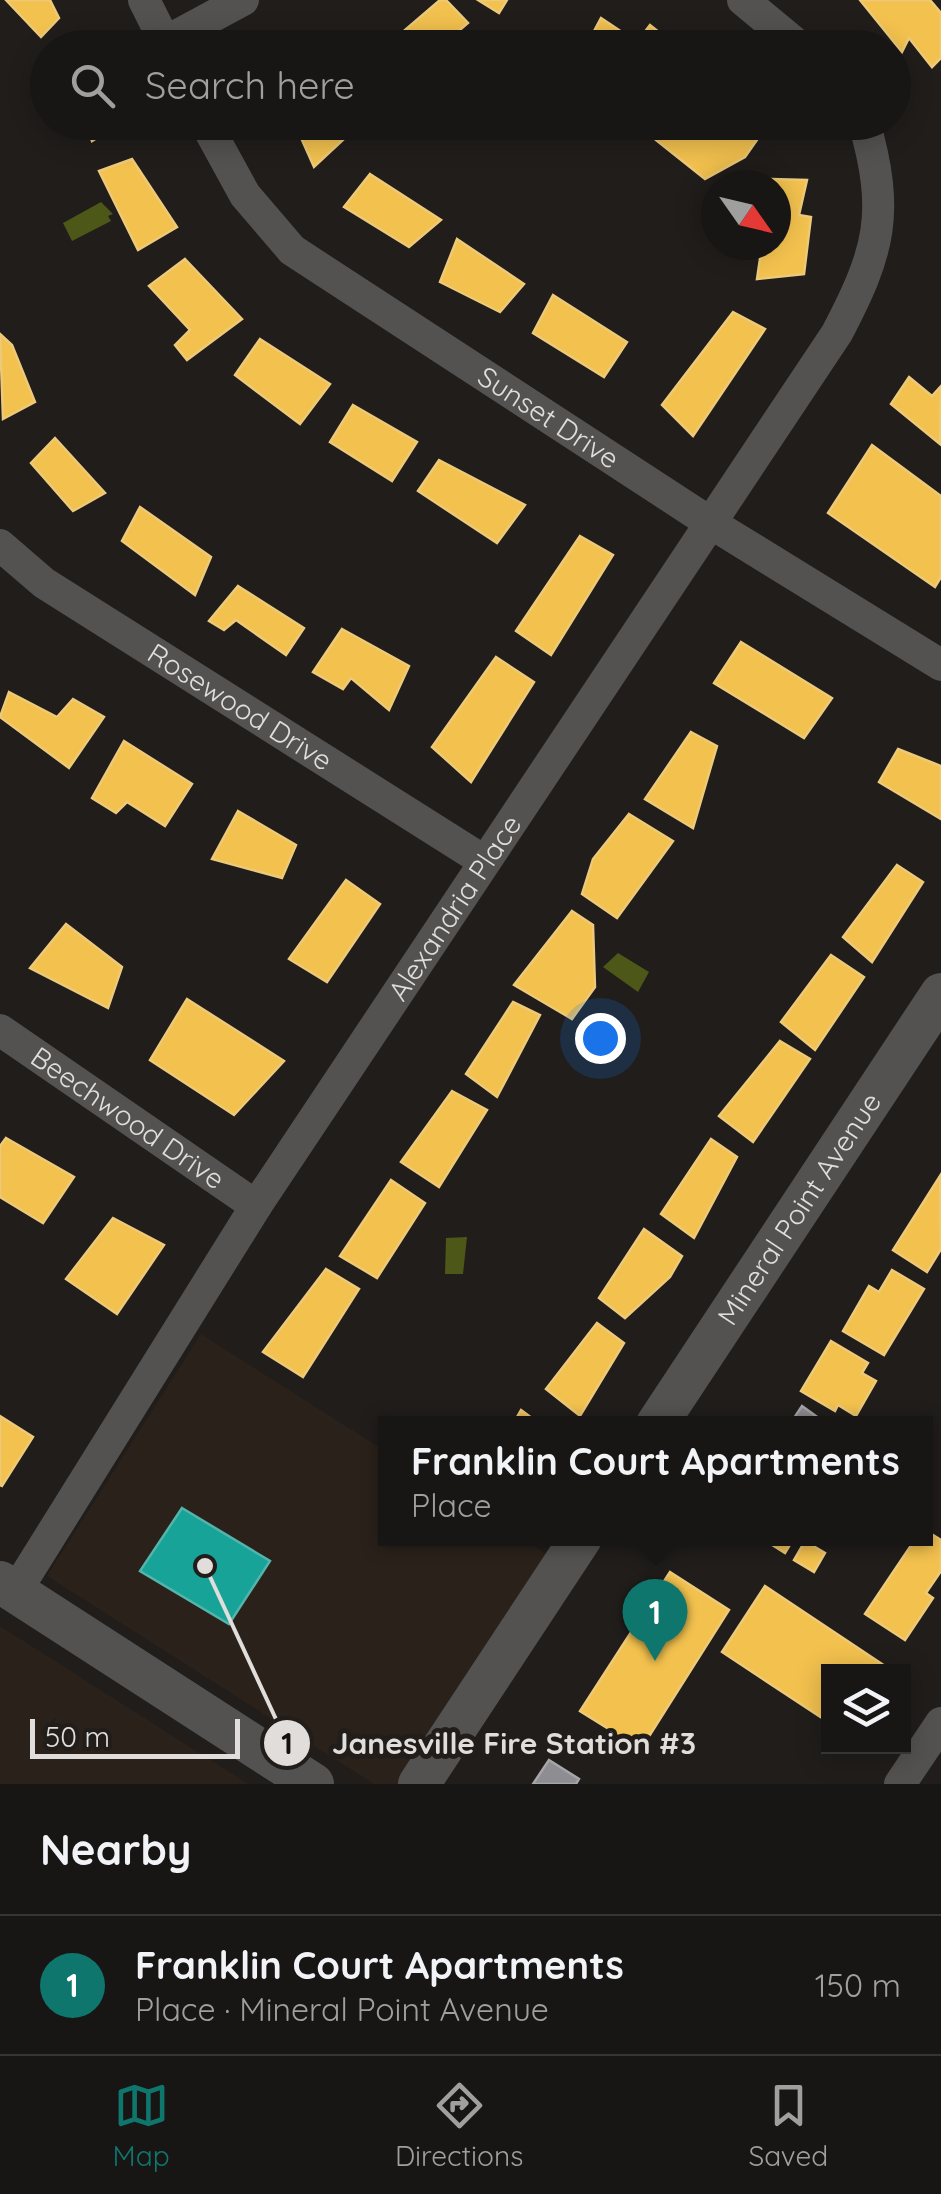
<!DOCTYPE html>
<meta charset="utf-8">
<style>
:root{--surface:#181614;--page:#252322;--text:#f1f3f6;--muted:#9f9fa0;--line:#363534;--accent:#0f766e}
body{margin:0;font-family:Quicksand,sans-serif;background:var(--page);color:var(--text)}
.controls{position:absolute;right:30px;bottom:30px;display:grid;overflow:hidden;border-radius:0px;box-shadow:0 5px 25px #0003}
.controls button{width:90px;height:90px;display:grid;place-items:center;padding:0;border:0;border-bottom:2px solid var(--line);background:var(--surface);color:var(--text);font:50px sans-serif}
.compass{position:absolute;left:701px;top:170px;width:90px;height:90px;border-radius:50%;background:var(--surface);box-shadow:0 5px 25px #0003;rotate:124deg}
.scale{position:absolute;left:30px;bottom:25px;width:210px;box-sizing:border-box;padding-left:10px;border:5px solid #e0ddda;border-top:0;font-size:28px;line-height:35px;white-space:nowrap;color:#e0ddda;-webkit-text-stroke:8px #211d1a;paint-order:stroke}
.you{position:absolute;left:600px;top:1038px;width:35px;height:35px;margin:-25px;border:8px solid #fff;border-radius:50%;background:#1a73e8;box-shadow:0 0 0 15px #1a73e833}
.badge{display:grid;place-items:center;width:65px;height:65px;border-radius:50%;background:var(--accent);color:#fff;font-size:32px;font-weight:700}
.pin{position:absolute;translate:-50% -82px;filter:drop-shadow(0 2px 5px #0008)}
.pin::after{content:'';position:absolute;top:52px;width:35px;height:30px;background:inherit;clip-path:polygon(0 0,100% 0,50% 100%)}
.popup{position:absolute;left:378px;top:1416px;width:555px;height:130px;box-sizing:border-box;display:grid;place-content:center;border-radius:0px;background:var(--surface);filter:drop-shadow(0 2px 8px #0005);font-size:32px;white-space:nowrap;color:var(--muted)}
.popup b{font-size:38px;color:var(--text)}
.popup::after{content:'';position:absolute;left:50%;top:100%;margin-left:-20px;border:20px solid transparent;border-top-color:var(--surface)}
.list{margin:0;padding:0;list-style:none}
h2{display:flex;justify-content:space-between;align-items:center;height:130px;margin:0;padding:0 40px;font-size:42px}
h2 small{font-size:32px;font-weight:400;color:var(--muted)}
.list li{display:grid;grid-template-columns:65px 1fr auto;gap:30px;align-items:center;box-sizing:border-box;height:140px;padding:0 40px;border-top:2px solid var(--line)}
.list b{display:block;font-size:38px;white-space:nowrap}
.list p{margin:0;font-size:32px;white-space:nowrap;color:var(--muted)}
.list em{font-size:32px;font-style:normal;color:var(--muted)}
.icon{flex:none;width:55px;height:55px;fill:none;stroke:currentColor;stroke-width:2;stroke-linecap:round;stroke-linejoin:round}
.map{position:relative;flex:none;width:941px;height:1784px;overflow:hidden}
.search{position:absolute;background:var(--surface);box-shadow:0 5px 25px #0003;left:30px;right:30px;top:30px;height:110px;display:flex;align-items:center;gap:25px;box-sizing:border-box;padding:0 35px;border-radius:55px;color:var(--muted);font-size:38px}
.sheet{height:270px;background:var(--surface)}
nav{display:flex;justify-content:space-around;align-items:center;box-sizing:border-box;height:140px;border-top:2px solid var(--line);background:var(--surface);font-size:28px;color:var(--muted)}
nav a{display:grid;justify-items:center;gap:5px}
nav .on{color:var(--accent)}
.map>svg:first-child{display:block}
.built{fill:#2a211a}
.water{fill:#4d5717}
.homes{fill:#f2c14e;stroke:#edc978;stroke-width:2.5}
.public{fill:#17a398;stroke:#53b4ac;stroke-width:2.5}
.industry{fill:#8d8d92;stroke:#a6a5a8;stroke-width:2.5}
.lines{fill:none;stroke-linecap:round;stroke-linejoin:round}
.minor{stroke:#545251;stroke-width:32}
.tertiary{stroke:#545251;stroke-width:42}
.labels{text-anchor:middle;stroke-width:10;stroke-linejoin:round;paint-order:stroke}
.street-label{font-size:28px;fill:#e0ddda;stroke:#211d1a}
.leader{fill:none;stroke:#e0ddda;stroke-width:4}
.callout-dot{fill:#e0ddda;stroke:#211d1a;stroke-width:4}
.mark-label{font-size:30px;text-anchor:middle;font-weight:bold;fill:#111}
.callout-label{font-size:30px;text-anchor:middle;font-weight:bold;fill:#e0ddda;stroke:#211d1a;stroke-width:10;stroke-linejoin:round;paint-order:stroke}
</style>
<div class="map">
<svg width="941" height="1784" viewBox="0 0 941 1784">
<rect width="100%" height="100%" fill="#201d1b"/>
<g class="built">
<polygon points="201,1334 385,1451 385,1538 522,1539 550,1556 405,1784 374,1784 47,1576"/>
<polygon points="0,1626 248,1784 0,1784"/>
</g>
<g class="water">
<polygon points="101,202 113,214 108,216 111,221 72,241 63,223"/>
<polygon points="618,953 649,972 638,992 603,967"/>
<polygon points="467,1237 463,1274 445,1274 446,1238"/>
</g>
<g class="homes">
<polygon points="6,0 50,0 59,18 41,37"/>
<polygon points="440,0 446,0 468,23 439,48 384,48"/>
<polygon points="478,0 507,0 499,13"/>
<polygon points="860,0 930,0 941,13 941,58 932,67 909,38 902,52"/>
<polygon points="601,18 637,42 650,25 679,48 585,48"/>
<polygon points="85,122 120,122 120,123 92,141"/>
<polygon points="294,122 336,122 346,137 314,167"/>
<polygon points="662,122 707,122 722,135 732,122 768,124 745,157 705,179 651,136"/>
<polygon points="132,159 177,227 138,250 99,171"/>
<polygon points="370,174 441,220 409,247 344,207"/>
<polygon points="771,179 807,180 799,215 811,217 804,274 757,279 762,245 776,245 776,185"/>
<polygon points="457,239 524,284 500,312 440,282"/>
<polygon points="185,259 242,319 187,360 175,345 190,330 149,286"/>
<polygon points="553,295 627,342 604,377 533,333"/>
<polygon points="733,312 765,329 693,436 662,405"/>
<polygon points="0,334 12,345 35,402 3,419"/>
<polygon points="260,339 330,384 300,424 235,375"/>
<polygon points="909,377 932,396 941,386 940,444 891,404"/>
<polygon points="353,405 417,442 392,481 330,442"/>
<polygon points="55,438 105,493 73,511 31,463"/>
<polygon points="872,445 941,496 941,577 935,587 828,513"/>
<polygon points="439,460 525,505 497,543 418,491"/>
<polygon points="140,507 211,557 195,595 122,541"/>
<polygon points="580,536 613,555 551,655 516,631"/>
<polygon points="238,586 304,628 286,655 236,620 224,630 209,621"/>
<polygon points="342,629 409,666 389,710 351,678 343,689 313,672"/>
<polygon points="741,642 832,698 804,738 714,683"/>
<polygon points="496,657 534,682 471,782 432,747"/>
<polygon points="9,692 57,717 73,699 104,717 69,768 0,717"/>
<polygon points="691,732 717,746 693,828 645,799"/>
<polygon points="124,741 192,784 165,826 127,802 116,813 92,798"/>
<polygon points="898,749 941,766 941,819 879,782"/>
<polygon points="238,811 296,845 282,878 212,859"/>
<polygon points="629,814 673,841 617,918 582,894 593,859"/>
<polygon points="897,865 923,882 872,962 843,937"/>
<polygon points="346,880 380,904 327,982 289,959"/>
<polygon points="572,911 593,925 595,987 572,1019 514,985"/>
<polygon points="66,924 122,967 108,1008 30,968"/>
<polygon points="831,955 864,977 815,1050 781,1022"/>
<polygon points="187,999 284,1061 234,1115 150,1060"/>
<polygon points="513,1002 540,1015 497,1097 466,1074"/>
<polygon points="780,1041 810,1059 753,1142 719,1116"/>
<polygon points="452,1091 487,1110 439,1187 401,1162"/>
<polygon points="6,1138 74,1177 43,1223 0,1197 0,1146"/>
<polygon points="711,1139 737,1157 694,1238 661,1214"/>
<polygon points="940,1176 941,1249 927,1272 893,1250"/>
<polygon points="391,1180 425,1203 377,1278 340,1256"/>
<polygon points="113,1218 164,1245 117,1314 66,1279"/>
<polygon points="644,1229 682,1256 670,1277 625,1318 599,1298"/>
<polygon points="326,1269 359,1289 303,1377 263,1352"/>
<polygon points="892,1270 924,1289 884,1355 843,1331 869,1286 879,1292"/>
<polygon points="597,1323 624,1343 580,1416 546,1389"/>
<polygon points="831,1341 868,1363 862,1373 876,1381 856,1416 838,1405 835,1411 801,1391"/>
<polygon points="521,1410 540,1424 513,1424"/>
<polygon points="0,1416 33,1437 2,1486 0,1485"/>
<polygon points="925,1530 941,1540 941,1571 926,1593 933,1598 905,1640 865,1614 916,1538 925,1538"/>
<polygon points="761,1538 794,1538 785,1553"/>
<polygon points="805,1541 825,1553 814,1572 794,1560"/>
<polygon points="670,1572 729,1610 641,1749 580,1711"/>
<polygon points="765,1586 894,1672 828,1672 828,1722 722,1652"/>
</g>
<polygon class="public" points="182,1508 270,1561 229,1624 140,1571"/>
<g class="industry">
<polygon points="802,1406 827,1424 790,1424"/>
<polygon points="549,1760 579,1779 576,1784 533,1784"/>
</g>
<g class="lines">
<g class="minor">
<polyline points="144,0 168,48"/>
<polyline points="743,0 801,48"/>
<polyline points="165,42 243,0"/>
<path id="s1" d="M205 122 245 195 292 250 709 522 941 665"/>
<path id="s2" d="M0 545 44 583 484 861"/>
<path id="s3" d="M0 1030 256 1206"/>
<path id="s4" d="M16 1591 256 1206 837 333C880 251 890 213 864 122"/>
<polyline points="900,1784 941,1723"/>
</g>
<g class="tertiary">
<path id="s5" d="M657 1424 941 994"/>
<polyline points="0,1582 313,1784"/>
<polyline points="419,1784 581,1538"/>
</g>
</g>
<g class="labels">
<g class="street-label">
<text dy="10" stroke="none"><textPath href="#s1" startOffset="462">Sunset Drive</textPath></text>
<text dy="10" stroke="none"><textPath href="#s2" startOffset="290">Rosewood Drive</textPath></text>
<text dy="10" stroke="none"><textPath href="#s4" startOffset="812">Alexandria Place</textPath></text>
<text dy="10" stroke="none"><textPath href="#s3" startOffset="155">Beechwood Drive</textPath></text>
<text dy="10" stroke="none"><textPath href="#s5" startOffset="258">Mineral Point Avenue</textPath></text>
</g>
</g>
<path class="leader" d="M205 1566L287 1743"/>
<g class="callout-dot">
<circle cx="205" cy="1566" r="10"/>
<circle cx="287" cy="1743" r="25"/>
</g>
<g class="mark-label">
<text x="287" y="1754">1</text>
</g>
<g class="callout-label">
<text x="514" y="1754">Janesville Fire Station #3</text>
</g>
</svg>
<div class="controls">
<button><svg class="icon" aria-label="layers" viewBox="0 0 24 24"><path d="M12 4l9 5-9 5-9-5zM3 14l9 5 9-5"/></svg></button>
</div>
<svg class="compass" viewBox="-18 -18 36 36"><path d="M0-13l5 13h-10z" fill="#e53935"/><path d="M0 13l5-13h-10z" fill="#9f9fa0"/></svg>
<div class="scale">50 m</div>
<div class="you"></div>
<div class="pin badge" style="left:655px;top:1661px">1</div>
<div class="popup"><b>Franklin Court Apartments</b>Place</div>
<div class="search"><svg class="icon" aria-label="search" viewBox="0 0 24 24"><circle cx="10" cy="10" r="6"/><path d="M15 15l6 6"/></svg>Search here</div>
</div>
<section class="sheet">
<h2>Nearby<small></small></h2>
<ul class="list">
<li><span class="badge">1</span><div><b>Franklin Court Apartments</b><p>Place · Mineral Point Avenue</p></div><em>150 m</em></li>
</ul>
</section>
<nav>
<a class="on"><svg class="icon" aria-label="map" viewBox="0 0 24 24"><path d="M3 6l6-2 6 2 6-2v14l-6 2-6-2-6 2zM9 4v14M15 6v14"/></svg>Map</a>
<a><svg class="icon" aria-label="directions" viewBox="0 0 24 24"><path d="M12 3l9 9-9 9-9-9zM9 14v-3h6M13 9l2 2-2 2"/></svg>Directions</a>
<a><svg class="icon" aria-label="saved" viewBox="0 0 24 24"><path d="M7 4h10v16l-5-4-5 4z"/></svg>Saved</a>
</nav>
